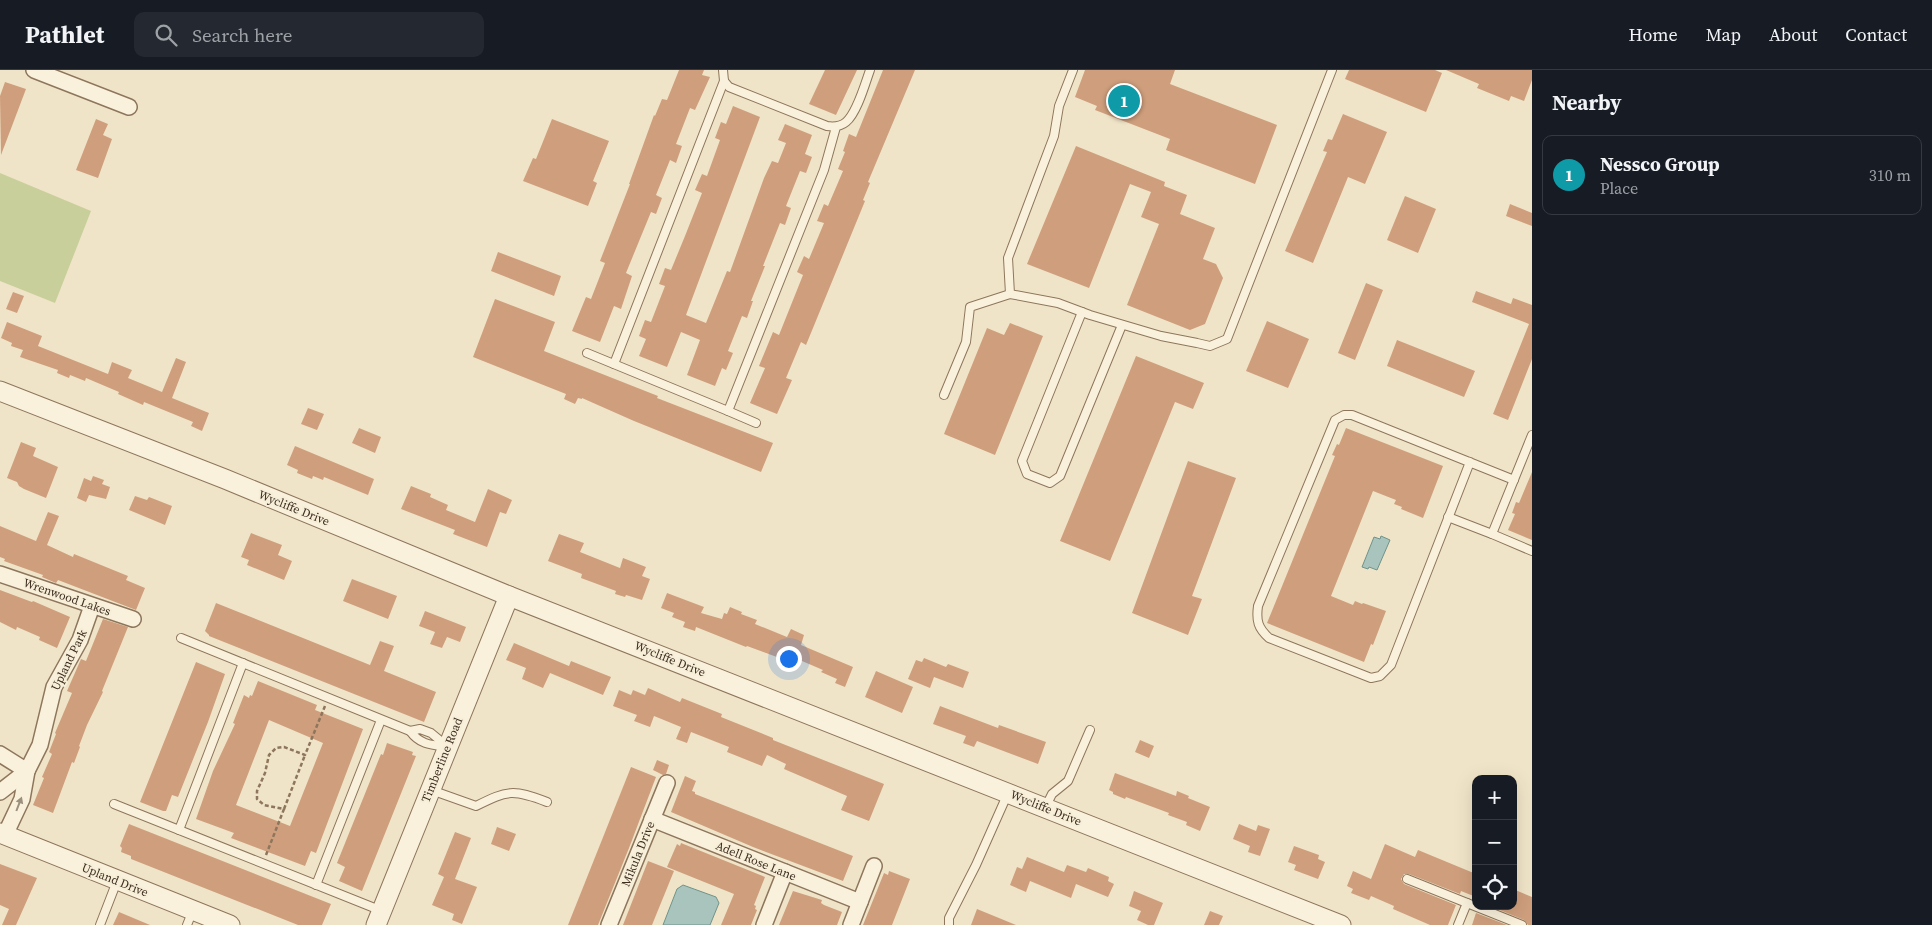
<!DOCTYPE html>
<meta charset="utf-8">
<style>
:root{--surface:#171b24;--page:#242831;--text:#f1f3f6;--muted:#9ea1a6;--line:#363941;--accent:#cc999b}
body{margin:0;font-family:"Source Serif 4",serif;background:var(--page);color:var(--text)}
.controls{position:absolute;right:15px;bottom:15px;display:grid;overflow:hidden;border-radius:10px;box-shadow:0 5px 20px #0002}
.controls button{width:45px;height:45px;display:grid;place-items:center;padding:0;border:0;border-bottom:1px solid var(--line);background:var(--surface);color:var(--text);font:25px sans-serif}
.you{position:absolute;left:788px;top:588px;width:18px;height:18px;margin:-12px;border:4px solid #fff;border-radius:50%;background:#1a73e8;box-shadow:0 0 0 8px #1a73e833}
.badge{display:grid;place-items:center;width:32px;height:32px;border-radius:50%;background:var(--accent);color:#fff;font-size:16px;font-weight:700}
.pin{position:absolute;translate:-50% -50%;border:2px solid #fff;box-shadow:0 1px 5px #0006}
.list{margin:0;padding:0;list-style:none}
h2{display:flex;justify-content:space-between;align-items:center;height:65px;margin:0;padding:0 20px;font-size:21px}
h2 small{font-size:16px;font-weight:400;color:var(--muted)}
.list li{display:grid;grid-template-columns:32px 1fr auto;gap:15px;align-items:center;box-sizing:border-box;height:80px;margin:0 10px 10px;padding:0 10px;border:1px solid var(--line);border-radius:10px}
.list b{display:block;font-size:19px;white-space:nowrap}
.list p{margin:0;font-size:16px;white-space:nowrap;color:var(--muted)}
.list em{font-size:16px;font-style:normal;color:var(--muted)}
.icon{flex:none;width:28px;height:28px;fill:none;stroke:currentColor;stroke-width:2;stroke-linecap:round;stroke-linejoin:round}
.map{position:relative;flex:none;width:1532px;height:855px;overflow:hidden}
header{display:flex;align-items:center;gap:30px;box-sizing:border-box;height:70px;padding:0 25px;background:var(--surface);border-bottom:1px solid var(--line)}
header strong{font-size:24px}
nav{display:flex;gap:28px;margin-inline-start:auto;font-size:18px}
.search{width:350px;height:45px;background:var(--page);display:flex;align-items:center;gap:12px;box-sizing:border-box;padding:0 18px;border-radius:10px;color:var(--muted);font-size:19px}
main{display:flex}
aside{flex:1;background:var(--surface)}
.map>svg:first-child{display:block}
.green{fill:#c9cf9b}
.water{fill:#a9c4bc;stroke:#6f938a}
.building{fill:#cf9f7d;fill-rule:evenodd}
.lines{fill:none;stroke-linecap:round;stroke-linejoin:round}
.service-casing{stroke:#8d765c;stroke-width:10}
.minor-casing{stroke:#8d765c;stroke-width:18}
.tertiary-casing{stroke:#8d765c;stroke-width:21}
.path{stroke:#8d765c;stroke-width:2.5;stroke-dasharray:4 2.5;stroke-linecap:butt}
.service{stroke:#faf1dc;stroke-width:8}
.minor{stroke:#faf1dc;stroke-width:15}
.tertiary{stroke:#faf1dc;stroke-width:19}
.oneway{fill:#9c907e}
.labels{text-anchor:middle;stroke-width:4;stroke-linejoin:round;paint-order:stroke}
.street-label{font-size:12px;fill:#3d2e20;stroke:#f7eed8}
</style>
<header>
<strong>Pathlet</strong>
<div class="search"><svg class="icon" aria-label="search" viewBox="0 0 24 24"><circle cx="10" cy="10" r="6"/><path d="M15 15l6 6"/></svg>Search here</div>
<nav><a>Home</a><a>Map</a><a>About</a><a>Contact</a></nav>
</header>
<main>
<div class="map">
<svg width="1532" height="855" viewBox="0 0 1532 855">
<rect width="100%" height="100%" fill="#f0e4c8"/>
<polygon class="green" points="0,103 91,141 55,233 0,211"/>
<g class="water">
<polygon points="1381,466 1390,470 1377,500 1369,497 1368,499 1362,497 1374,467 1380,469"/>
<polygon points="683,815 716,827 719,833 710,855 663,855 677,819"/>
</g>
<g class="building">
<polygon points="679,0 704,0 702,5 710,7 695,40 690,38 676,74 682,76 676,93 670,90 656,125 662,128 656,144 651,142 626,203 632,206 621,239 614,236 600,272 572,261 586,227 591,229 605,193 600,191 630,114 629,114 654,45 655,46 662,29 667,30"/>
<polygon points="825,0 857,0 836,45 809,34"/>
<polygon points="883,0 915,0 868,112 870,113 863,130 865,131 813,258 806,275 801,272 786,308 792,310 777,344 750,333 765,298 759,296 773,262 779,265 803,205 797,202 804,186 809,189 824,153 817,151 824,134 828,136 843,101 838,99 845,82 843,81 849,64 856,67"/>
<polygon points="1085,0 1175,0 1170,14 1277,55 1255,114 1166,80 1170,69 1095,40 1097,36 1075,27"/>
<polygon points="1349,0 1435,0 1442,3 1426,42 1345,9"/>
<polygon points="1446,0 1532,0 1532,10 1524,31 1511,26 1509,31 1477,18 1479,14"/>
<polygon points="5,12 26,19 1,85 0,26"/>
<polygon points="733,36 760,47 686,245 706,253 727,201 730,202 764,108 772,91 778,93 786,73 778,70 785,54 812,65 805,84 812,87 806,103 800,101 786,136 791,138 785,155 780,153 763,196 765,196 751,231 753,231 747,248 742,246 728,281 733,283 726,300 722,298 715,316 687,305 700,270 681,262 667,297 639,286 646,269 639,266 645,250 651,252 665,216 659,214 665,198 671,200 685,166 702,123 695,120 702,104 707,106 720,70 715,68 721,52 726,54"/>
<polygon points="1343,44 1387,62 1365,114 1348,107 1313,193 1285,181 1327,82 1323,81 1328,69 1332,70"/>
<polygon points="96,49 108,54 103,65 112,69 98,108 76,100"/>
<polygon points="552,49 609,71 593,111 597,113 588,136 523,111 533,88 536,89"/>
<polygon points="1076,76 1165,112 1164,116 1187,125 1180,144 1215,158 1203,189 1216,194 1223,208 1205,254 1190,260 1127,235 1159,154 1141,147 1151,122 1130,114 1089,218 1027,194"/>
<polygon points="1405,126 1436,139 1418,183 1387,170"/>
<polygon points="1510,134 1532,143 1532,156 1506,146"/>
<polygon points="498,182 561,206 554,226 491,201"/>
<polygon points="1366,213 1383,220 1355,290 1338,283"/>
<polygon points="1476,221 1511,234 1513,228 1532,235 1532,289 1508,350 1493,344 1529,254 1472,232"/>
<polygon points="13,222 24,226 17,243 6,239"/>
<polygon points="495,229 555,252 544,281 658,326 657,328 773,373 761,402 634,351 582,328 582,329 578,328 575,334 564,329 566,324 473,287"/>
<polygon points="1267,251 1309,269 1288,318 1246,301"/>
<polygon points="7,252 42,266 38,276 108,304 112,292 132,300 128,308 162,322 176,288 186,292 172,328 209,343 202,361 191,356 193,352 144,332 143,335 118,324 119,322 86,308 85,311 70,305 69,308 57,303 58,300 20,287 23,280 11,276 12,273 1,268"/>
<polygon points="1010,253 1043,266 995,385 944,364 987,258 1004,265"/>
<polygon points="1397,270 1475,301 1464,327 1387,296"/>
<polygon points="1136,286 1204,313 1193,339 1175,332 1110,491 1060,471"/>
<polygon points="308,338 324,344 317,360 301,354"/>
<polygon points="359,358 381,367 375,383 352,373"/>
<polygon points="1346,358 1443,396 1423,448 1401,439 1402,437 1394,434 1396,430 1373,421 1331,526 1353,535 1355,531 1362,534 1363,533 1386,541 1373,575 1371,574 1364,592 1267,553 1335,386 1332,385 1337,374 1339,375"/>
<polygon points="21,372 36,378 33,386 58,397 46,428 24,419 19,416 17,412 7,408"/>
<polygon points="295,376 374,409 368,425 324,407 323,410 313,406 312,409 297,403 298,400 287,395"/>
<polygon points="1188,391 1236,408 1192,526 1202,529 1188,565 1132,543"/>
<polygon points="1532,402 1532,470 1508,460 1515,444 1512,443 1516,432 1519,433"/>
<polygon points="93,406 104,410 102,414 110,417 106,429 89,425 86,432 77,428 84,408 91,411"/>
<polygon points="411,416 431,424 430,427 448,435 446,440 475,452 488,419 512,430 506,444 500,442 487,477 453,464 455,460 401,439"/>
<polygon points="135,426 147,430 149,427 172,436 165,455 129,440"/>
<polygon points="48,442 59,446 47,475 73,487 74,484 128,506 126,510 145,518 136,540 58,510 56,513 42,507 43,505 4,491 5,489 0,487 0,456 36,471"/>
<polygon points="251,463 282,475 278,485 292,491 284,510 247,495 249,490 241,487"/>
<polygon points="559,464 584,473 580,482 620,498 623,488 646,497 642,506 650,509 642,530 626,525 625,527 615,524 616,521 581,508 582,504 548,491"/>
<polygon points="352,509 397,526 388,549 343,531"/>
<polygon points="0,520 32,532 33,531 70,547 57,578 39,570 40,567 17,557 16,560 0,552"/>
<polygon points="667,523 704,537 701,543 722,549 724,543 727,544 730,537 742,542 741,544 757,550 755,554 787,567 791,559 804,565 801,575 853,597 845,617 835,613 837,609 821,602 823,600 795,588 793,593 747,576 746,577 696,557 695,561 683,557 685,552 672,547 674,543 661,538"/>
<polygon points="216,533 370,595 380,571 394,576 384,601 436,622 424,652 209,566 209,565 205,561"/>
<polygon points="425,541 466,557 460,572 447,567 442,578 430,574 435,562 419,556"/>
<polygon points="103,549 128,557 102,621 103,622 87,655 79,676 80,677 74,693 72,692 53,743 33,735 44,708 42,707 52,684 49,682 56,664 55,663 72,623 67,621 81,589 86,591"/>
<polygon points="514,573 569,596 571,591 611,607 603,625 550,603 543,618 522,609 526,598 506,590"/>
<polygon points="924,588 946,597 948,594 969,602 963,618 934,607 930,618 908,609 916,590 922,592"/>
<polygon points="196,592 225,604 208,652 178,727 172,725 166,741 163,741 140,732"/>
<polygon points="876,601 913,617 902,643 865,627"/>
<path d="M258 611 317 635 315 640 363 659 316 783 311 781 305 796 231 768 234 763 196 749 213 701 235 654 233 653 244 625 249 628 250 625 252 626ZM269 650 323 673 290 756 236 735Z"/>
<polygon points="648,618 680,632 682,628 722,644 721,647 773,668 773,670 884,714 869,751 841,740 847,726 784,699 786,694 767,685 762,696 727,682 729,677 691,662 687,673 676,669 681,657 654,646 650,657 634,651 637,645 613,636 619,620 631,625 633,620 645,625"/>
<polygon points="940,636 998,658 999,655 1046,672 1038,694 977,671 974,677 963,673 966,666 933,654"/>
<polygon points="1140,670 1154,676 1149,688 1135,682"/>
<polygon points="387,673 413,682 412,685 416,686 362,821 339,811 345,797 337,793 381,684 383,685"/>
<polygon points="657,690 669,695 666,704 663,705 653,700"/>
<polygon points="631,697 656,707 629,778 598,855 568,855"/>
<polygon points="1115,703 1176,726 1177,721 1189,726 1188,728 1210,737 1200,761 1186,755 1187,752 1168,745 1169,743 1126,727 1125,729 1113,724 1113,722 1109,720"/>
<polygon points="685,706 696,711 692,721 695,722 695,724 853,786 843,811 753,777 671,742"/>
<polygon points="129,754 331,834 322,855 298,855 131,789 131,786 121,782 122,778 120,776"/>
<polygon points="1239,754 1256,761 1258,755 1270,759 1260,786 1248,782 1250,776 1233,769"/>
<polygon points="497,757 516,764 509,781 491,774"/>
<polygon points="455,762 471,768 455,809 477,817 462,854 452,850 454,844 432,835 444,807 438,804"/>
<polygon points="681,773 765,807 754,835 756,836 755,839 757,840 751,855 721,855 734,824 667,797 677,774 680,776"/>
<polygon points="1385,774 1415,787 1418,780 1476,804 1476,827 1461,821 1460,824 1409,804 1404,804 1401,809 1404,814 1456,835 1448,855 1430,855 1393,839 1394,836 1371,826 1369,830 1351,823 1353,819 1347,816 1353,801 1371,809"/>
<polygon points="1294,776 1319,785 1318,789 1325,792 1318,809 1294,800 1296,795 1288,792"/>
<polygon points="1027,787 1064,802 1067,795 1086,802 1088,798 1109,807 1108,811 1114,814 1108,827 1076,814 1071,828 1030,811 1026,822 1010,815 1017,797 1022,799"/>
<polygon points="648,791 674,801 652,855 623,855"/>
<polygon points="0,794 37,808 16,855 2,855 9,839 0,835"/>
<polygon points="889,801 910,809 892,855 863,855 884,803 888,805"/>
<polygon points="1513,819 1532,827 1532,855 1528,855 1524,850 1490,836 1513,836"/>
<polygon points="793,821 822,830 821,833 824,835 842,842 837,855 779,855"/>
<polygon points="1134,821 1163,833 1154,855 1148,855 1137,850 1141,841 1129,836"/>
<polygon points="977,839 1016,855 971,855"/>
<polygon points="1210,841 1223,846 1219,855 1204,855"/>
<polygon points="119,842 150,855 113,855"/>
<polygon points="1476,843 1507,855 1472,855"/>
</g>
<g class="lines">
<defs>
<g id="service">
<path d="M723 0 724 11 729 17 827 56C834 57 840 57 846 52 857 43 865 14 870 0"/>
<polyline points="1073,0 1059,36 1054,66 1008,188 1010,224 1058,233 1090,245 1161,266 1197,273 1210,276 1227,269 1332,0"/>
<polyline points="1082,242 1022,391 1027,404 1050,413 1060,406 1122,255"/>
<polyline points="587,283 728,341 824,100 836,57"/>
<polyline points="614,294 724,11"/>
<polyline points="944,325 966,272 970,237 1010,224"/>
<polyline points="728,341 756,353"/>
<polyline points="1532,365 1492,464 1532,481"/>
<path d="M1470 392 1391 595 1380 606 1371 608 1269 568C1258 558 1256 551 1258 536L1335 350 1344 345H1352L1514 410"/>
<polyline points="1448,447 1492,464"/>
<polyline points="181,568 410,661"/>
<path d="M420 659 431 663 448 677C432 675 420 675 410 661Z"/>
<path d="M431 720 476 736C508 720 513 719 547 732"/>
<polyline points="114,734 382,841"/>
<polyline points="1045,738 1052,724 1068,711 1090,660"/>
<polyline points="179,760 243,593"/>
<polyline points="1407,809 1467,833 1458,855"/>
<polyline points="316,815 381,650"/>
<polyline points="1467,833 1522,855"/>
<polyline points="100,855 117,811"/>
<polyline points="187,855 193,840"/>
<polyline points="949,855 949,848 976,795 1008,723"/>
</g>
<g id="minor">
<polyline points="34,0 129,37"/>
<polyline points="0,504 133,549"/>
<polyline points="0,684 27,701"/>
<polyline points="0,722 27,701"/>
<polyline points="652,749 860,832"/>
<polyline points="5,765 22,729 27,701 40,675 54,617 80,570 92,536"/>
<polyline points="609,855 667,713"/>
<polyline points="764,855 785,802"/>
<polyline points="851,855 874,796"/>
</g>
<g id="tertiary">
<polyline points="0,321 225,409 509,526 1341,855"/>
<polyline points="0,763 230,855"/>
<polyline points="376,855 509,526"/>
</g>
</defs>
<use href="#service" class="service-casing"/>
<use href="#minor" class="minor-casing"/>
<use href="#tertiary" class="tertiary-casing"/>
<g class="path">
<polyline points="284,739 305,685"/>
<polyline points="266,785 284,739 264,735 257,729 257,721 265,703 269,685 276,678 284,677 305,685 325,636"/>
</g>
<use href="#service" class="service"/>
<use href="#minor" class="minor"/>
<use href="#tertiary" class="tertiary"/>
</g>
<defs><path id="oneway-solid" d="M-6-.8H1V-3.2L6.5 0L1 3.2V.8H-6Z" transform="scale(1.25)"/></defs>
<use class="oneway" href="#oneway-solid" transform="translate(19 734) rotate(-69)"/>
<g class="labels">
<g class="street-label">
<text transform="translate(294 438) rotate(22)" y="4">Wycliffe Drive</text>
<text transform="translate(67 527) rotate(19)" y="4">Wrenwood Lakes</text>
<text transform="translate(670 589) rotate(22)" y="4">Wycliffe Drive</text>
<text transform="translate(69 590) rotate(-64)" y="4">Upland Park</text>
<text transform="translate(442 690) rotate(-68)" y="4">Timberline Road</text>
<text transform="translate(1046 738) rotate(22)" y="4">Wycliffe Drive</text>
<text transform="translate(638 784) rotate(-68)" y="4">Mikula Drive</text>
<text transform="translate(756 791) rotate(22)" y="4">Adell Rose Lane</text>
<text transform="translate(115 810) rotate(22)" y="4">Upland Drive</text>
</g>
</g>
</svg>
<div class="controls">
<button>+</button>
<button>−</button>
<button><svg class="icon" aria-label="locate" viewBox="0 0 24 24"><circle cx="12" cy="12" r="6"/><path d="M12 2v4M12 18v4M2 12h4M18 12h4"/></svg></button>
</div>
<div class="you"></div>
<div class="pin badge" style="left:1124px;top:31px;background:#0f9aa8">1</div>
</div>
<aside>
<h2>Nearby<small></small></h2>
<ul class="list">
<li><span class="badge" style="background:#0f9aa8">1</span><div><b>Nessco Group</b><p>Place</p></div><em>310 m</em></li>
</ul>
</aside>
</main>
